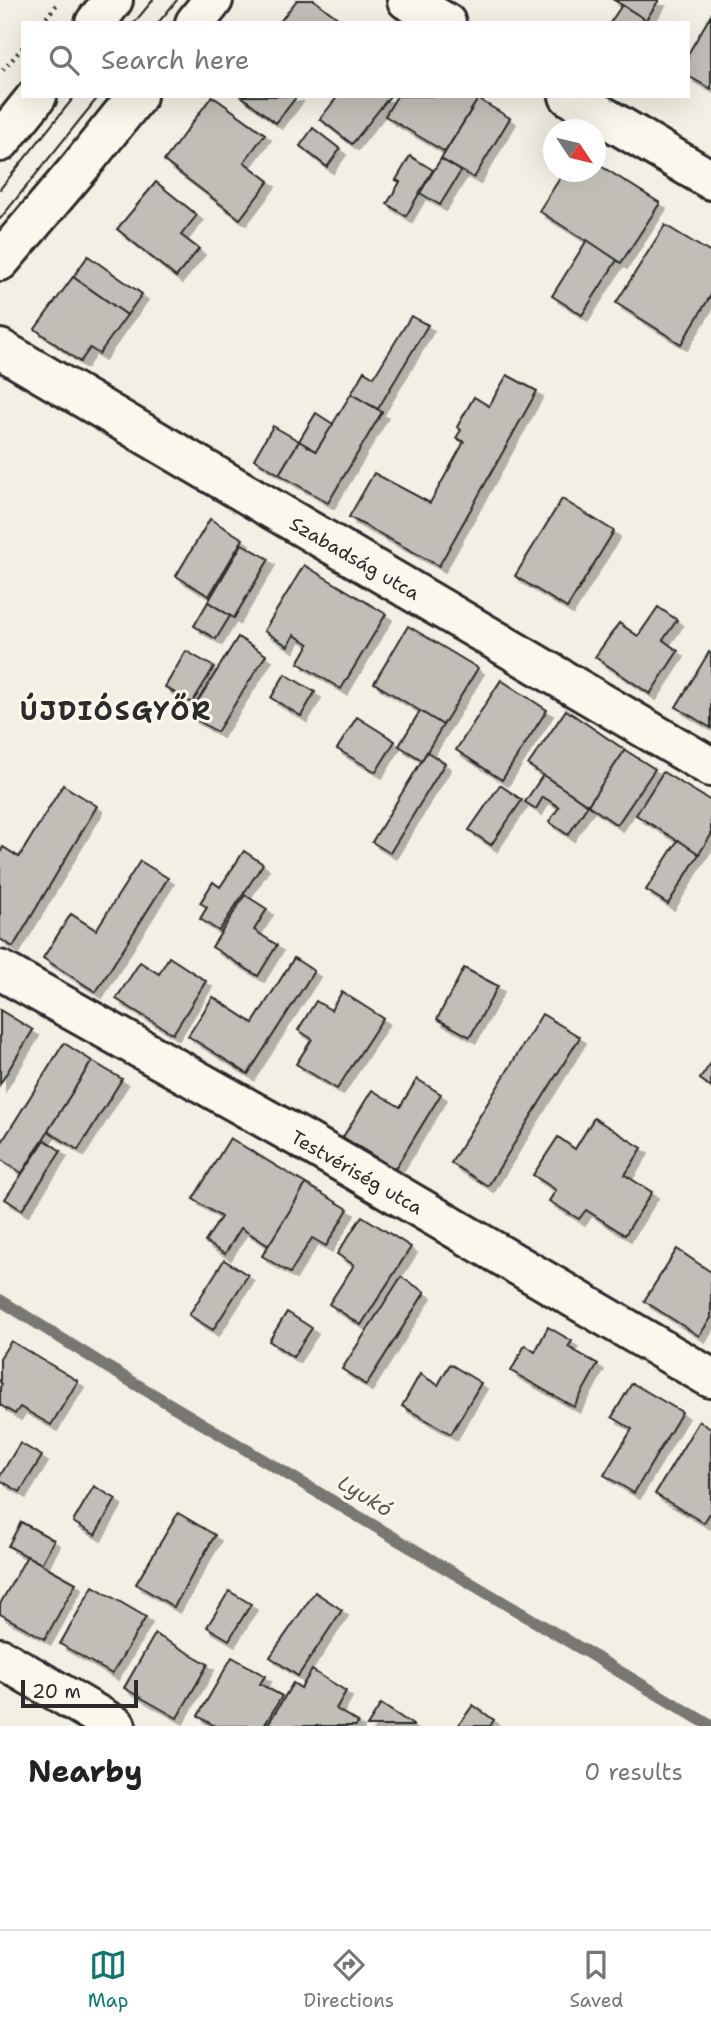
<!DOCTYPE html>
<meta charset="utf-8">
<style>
:root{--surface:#fff;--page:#f2f2f2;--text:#222;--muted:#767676;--line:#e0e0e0;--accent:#0f766e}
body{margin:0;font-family:"Shantell Sans",sans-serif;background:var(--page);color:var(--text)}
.compass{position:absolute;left:543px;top:119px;width:63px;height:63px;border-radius:50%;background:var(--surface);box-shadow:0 7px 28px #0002;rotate:125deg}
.scale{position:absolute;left:21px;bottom:18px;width:117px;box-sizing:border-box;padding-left:7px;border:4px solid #2b2b2b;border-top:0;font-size:19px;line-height:24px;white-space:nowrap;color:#2b2b2b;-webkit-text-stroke:5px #fbf7ec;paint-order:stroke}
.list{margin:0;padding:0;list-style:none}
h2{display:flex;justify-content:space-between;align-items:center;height:91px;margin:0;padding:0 28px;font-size:30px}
h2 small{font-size:23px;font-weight:400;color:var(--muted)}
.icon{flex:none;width:38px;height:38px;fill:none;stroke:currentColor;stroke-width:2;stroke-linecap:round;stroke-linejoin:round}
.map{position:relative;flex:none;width:711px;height:1726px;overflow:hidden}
.search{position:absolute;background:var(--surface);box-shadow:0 7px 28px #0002;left:21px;right:21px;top:21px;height:77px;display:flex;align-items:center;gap:18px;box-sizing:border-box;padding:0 24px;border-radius:0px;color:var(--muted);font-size:26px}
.sheet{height:203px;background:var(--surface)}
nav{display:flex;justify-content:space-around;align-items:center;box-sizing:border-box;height:98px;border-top:2px solid var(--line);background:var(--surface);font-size:19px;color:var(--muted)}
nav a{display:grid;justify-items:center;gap:4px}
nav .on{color:var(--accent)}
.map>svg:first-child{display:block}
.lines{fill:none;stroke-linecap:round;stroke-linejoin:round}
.stream{stroke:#787772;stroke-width:12}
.building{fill:#c0beb6;stroke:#2b2b2b;stroke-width:2;filter:url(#shadow)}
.minor-casing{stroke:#2b2b2b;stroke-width:44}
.major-casing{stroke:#2b2b2b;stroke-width:44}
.path{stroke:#2b2b2b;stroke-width:4.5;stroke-dasharray:2 5;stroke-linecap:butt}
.minor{stroke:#fbf7ec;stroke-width:38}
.major{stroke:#fbf7ec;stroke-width:38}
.tram{stroke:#2b2b2b;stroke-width:2}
.labels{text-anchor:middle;stroke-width:6;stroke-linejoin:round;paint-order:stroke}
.street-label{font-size:19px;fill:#2b2b2b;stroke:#fbf7ec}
.water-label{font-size:21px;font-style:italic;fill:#585755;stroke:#fbf7ec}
.district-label{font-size:26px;font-weight:bold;letter-spacing:2px;fill:#2b2b2b;stroke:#fbf7ec}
</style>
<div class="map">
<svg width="711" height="1726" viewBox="0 0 711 1726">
<defs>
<filter id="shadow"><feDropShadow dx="6" dy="6" stdDeviation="0" flood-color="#0004"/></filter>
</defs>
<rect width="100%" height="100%" fill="#f3efe4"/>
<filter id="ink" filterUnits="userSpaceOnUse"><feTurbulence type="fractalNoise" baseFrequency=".0143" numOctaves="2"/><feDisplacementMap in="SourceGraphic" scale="14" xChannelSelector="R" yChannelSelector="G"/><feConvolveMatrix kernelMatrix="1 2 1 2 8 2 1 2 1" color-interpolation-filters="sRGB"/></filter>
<g filter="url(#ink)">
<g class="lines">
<polyline class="stream" points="0,1300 107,1367 711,1726"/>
</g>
<g class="building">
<polygon points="297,0 314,0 344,23 279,23"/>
<polygon points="614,0 659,0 646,20"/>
<polygon points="622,5 646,20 649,23 610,23"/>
<polygon points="711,15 711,89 688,76 688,54"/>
<polygon points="212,96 265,134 244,162 269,181 240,219 164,161"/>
<polygon points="241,96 297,96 276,123"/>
<polygon points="338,96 390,96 352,144 320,119"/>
<polygon points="397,96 474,96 478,99 445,152 385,116"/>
<polygon points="478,99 510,118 474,178 441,159"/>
<polygon points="313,128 340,149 327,167 300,146"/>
<polygon points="445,152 441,159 461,171 440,205 420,193"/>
<polygon points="410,156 433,170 406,216 387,204 400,182 396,180"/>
<polygon points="596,163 660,203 621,263 539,211 564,172 596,172"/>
<polygon points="156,182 197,215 181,235 199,249 176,277 117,229"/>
<polygon points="665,225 711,253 711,295 681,344 616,303"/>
<polygon points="587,240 617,260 582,315 552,296"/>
<polygon points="88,256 142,294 127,315 73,277"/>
<polygon points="73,277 127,315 99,354 90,348 80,362 35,329"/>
<polygon points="411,316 428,325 378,409 351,394 364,371 374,377"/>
<polygon points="507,375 537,391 439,566 349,517 374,473 430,503 464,442 456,438 461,430 457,427 474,397 489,406"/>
<polygon points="351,394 382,412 328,503 279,474 299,441 316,451"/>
<polygon points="316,413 333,424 316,451 299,441"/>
<polygon points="273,426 299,441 279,474 254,459"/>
<polygon points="562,499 614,531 567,608 515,576"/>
<polygon points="210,519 243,539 209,596 176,576"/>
<polygon points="242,544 269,559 234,618 208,602"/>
<polygon points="304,565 386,614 341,689 298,663 309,644 294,635 288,646 264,631"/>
<polygon points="208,602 230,616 216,639 194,626"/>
<polygon points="658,607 677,620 663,640 678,651 650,694 595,657 619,623 638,636"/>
<polygon points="408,626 478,668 443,725 374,683"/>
<polygon points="238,637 266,655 217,732 189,715"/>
<polygon points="186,651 214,667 192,703 165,687"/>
<polygon points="709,652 711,654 711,728 676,707"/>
<polygon points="285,674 315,692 301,716 271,698"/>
<polygon points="501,680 547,710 502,780 456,750"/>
<polygon points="566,710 625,750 588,805 528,765"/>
<polygon points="420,711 443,725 422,760 399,746"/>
<polygon points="357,717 395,741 376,772 337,749"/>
<polygon points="625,750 655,769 617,825 588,805"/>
<polygon points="427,752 445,763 390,853 372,842"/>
<polygon points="663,772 711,801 711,835 699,854 636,815"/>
<polygon points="543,775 588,805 568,835 549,822 559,807 543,797 536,809 525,802"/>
<polygon points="63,785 97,806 13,947 0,939 0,853 3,847 19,857"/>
<polygon points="500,785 522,800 491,845 469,830"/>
<polygon points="678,840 699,854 668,904 646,890"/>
<polygon points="244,851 263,864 219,931 200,919 207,907 200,903 213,882 220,887"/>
<polygon points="140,861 168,878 96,992 43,958 71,914 96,930"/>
<polygon points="245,895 267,909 254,930 277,945 258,976 212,947"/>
<polygon points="169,957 206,981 173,1034 116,999 140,962 159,974"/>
<polygon points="294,958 314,971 248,1074 188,1036 213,997 253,1023"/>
<polygon points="464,968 498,986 470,1037 437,1019"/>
<polygon points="342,992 383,1018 337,1089 296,1064 312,1039 298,1030 316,1001 331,1010"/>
<polygon points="0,1010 33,1030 0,1084"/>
<polygon points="542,1014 580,1037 488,1186 451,1163"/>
<polygon points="64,1043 92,1061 22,1173 0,1159 0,1145"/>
<polygon points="92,1061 122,1079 78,1150 48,1131"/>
<polygon points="711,1063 711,1087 700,1079"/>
<polygon points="417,1079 441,1094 395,1169 343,1137 372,1090 400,1107"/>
<polygon points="594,1118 642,1148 625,1175 652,1192 625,1235 586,1210 579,1219 549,1201 556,1190 533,1175 558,1137 575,1149"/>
<polygon points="230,1138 306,1184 269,1246 241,1228 225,1254 205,1242 221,1217 193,1199"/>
<polygon points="45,1140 61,1151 22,1210 5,1199"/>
<polygon points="306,1184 348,1209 326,1246 312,1238 290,1273 262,1256"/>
<polygon points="362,1216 411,1247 361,1325 329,1304 354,1265 337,1254"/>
<polygon points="677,1249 711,1272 711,1318 699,1336 644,1301"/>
<polygon points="224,1260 248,1275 213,1330 189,1315"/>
<polygon points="401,1277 425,1292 366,1385 342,1369"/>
<polygon points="287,1312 312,1328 293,1357 269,1341"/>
<polygon points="548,1327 572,1341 568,1347 598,1364 574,1407 511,1371 525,1345 535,1352"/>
<polygon points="11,1341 78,1381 51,1425 20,1407 15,1414 0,1405 0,1387 2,1384 0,1382 0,1358"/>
<polygon points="450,1364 481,1383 451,1434 402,1406 420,1374 438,1385"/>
<polygon points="632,1383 682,1412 634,1493 604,1475 632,1429 612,1417"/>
<polygon points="699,1421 711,1429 711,1511 704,1523 655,1494"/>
<polygon points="20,1443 42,1456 20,1492 0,1480 0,1476"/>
<polygon points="94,1486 116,1499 95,1535 73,1522"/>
<polygon points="178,1513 215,1535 174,1607 136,1584"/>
<polygon points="21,1522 54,1540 41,1564 8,1546"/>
<polygon points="27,1556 76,1583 45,1639 0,1614 0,1604"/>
<polygon points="93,1586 146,1617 112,1674 60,1644"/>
<polygon points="229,1591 251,1604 229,1640 207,1627"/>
<polygon points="315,1592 342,1610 298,1676 270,1657"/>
<polygon points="155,1634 208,1664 177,1718 124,1688"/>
<polygon points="232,1657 265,1676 260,1684 282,1696 264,1726 215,1726 198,1716"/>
<polygon points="312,1670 346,1691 336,1709 358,1722 356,1726 267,1726 293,1683 301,1688"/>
<polygon points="381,1704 413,1725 413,1726 367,1726"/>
<polygon points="473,1705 494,1720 490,1726 458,1726"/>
</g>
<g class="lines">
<defs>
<g id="minor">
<polyline points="407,0 446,23"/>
<polyline points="569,96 711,180"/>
<polyline points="0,349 711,767"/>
<polyline points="0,1658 116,1726"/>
</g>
<g id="major">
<polyline points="95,23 113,0"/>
<polyline points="195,23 213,0"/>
<polyline points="0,142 37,96"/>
<polyline points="0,261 80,167 137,96"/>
<polyline points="0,970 309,1143 711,1378"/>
</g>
</defs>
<use href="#minor" class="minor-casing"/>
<use href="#major" class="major-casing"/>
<g class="path">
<polyline points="42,23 58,3"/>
<polyline points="3,70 23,47"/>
</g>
<use href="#minor" class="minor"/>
<use href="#major" class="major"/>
<g class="tram">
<polyline points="134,23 153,0"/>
<polyline points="158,23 177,0"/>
<polyline points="0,189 75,96"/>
<polyline points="0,219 99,96"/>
</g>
</g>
</g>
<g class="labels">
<g class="street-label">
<text transform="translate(355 558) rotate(30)" y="7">Szabadság utca</text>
<text transform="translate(357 1172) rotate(30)" y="7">Testvériség utca</text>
</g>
<g class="water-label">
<text transform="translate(365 1496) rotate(31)" y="7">Lyukó</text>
</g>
<g class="district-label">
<text x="116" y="720">ÚJDIÓSGYŐR</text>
</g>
</g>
</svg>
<svg class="compass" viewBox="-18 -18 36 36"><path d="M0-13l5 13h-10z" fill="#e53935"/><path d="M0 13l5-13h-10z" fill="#767676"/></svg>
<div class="scale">20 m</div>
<div class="search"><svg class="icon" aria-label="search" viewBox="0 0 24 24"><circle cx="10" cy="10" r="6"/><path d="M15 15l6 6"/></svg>Search here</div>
</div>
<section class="sheet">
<h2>Nearby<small>0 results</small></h2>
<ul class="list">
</ul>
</section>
<nav>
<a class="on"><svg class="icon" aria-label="map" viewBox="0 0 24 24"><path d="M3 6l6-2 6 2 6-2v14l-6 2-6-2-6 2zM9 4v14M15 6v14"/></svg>Map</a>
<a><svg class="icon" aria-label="directions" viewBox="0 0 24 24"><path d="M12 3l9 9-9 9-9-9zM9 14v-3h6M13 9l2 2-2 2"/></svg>Directions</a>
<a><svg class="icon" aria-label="saved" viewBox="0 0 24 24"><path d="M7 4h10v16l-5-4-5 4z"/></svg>Saved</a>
</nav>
